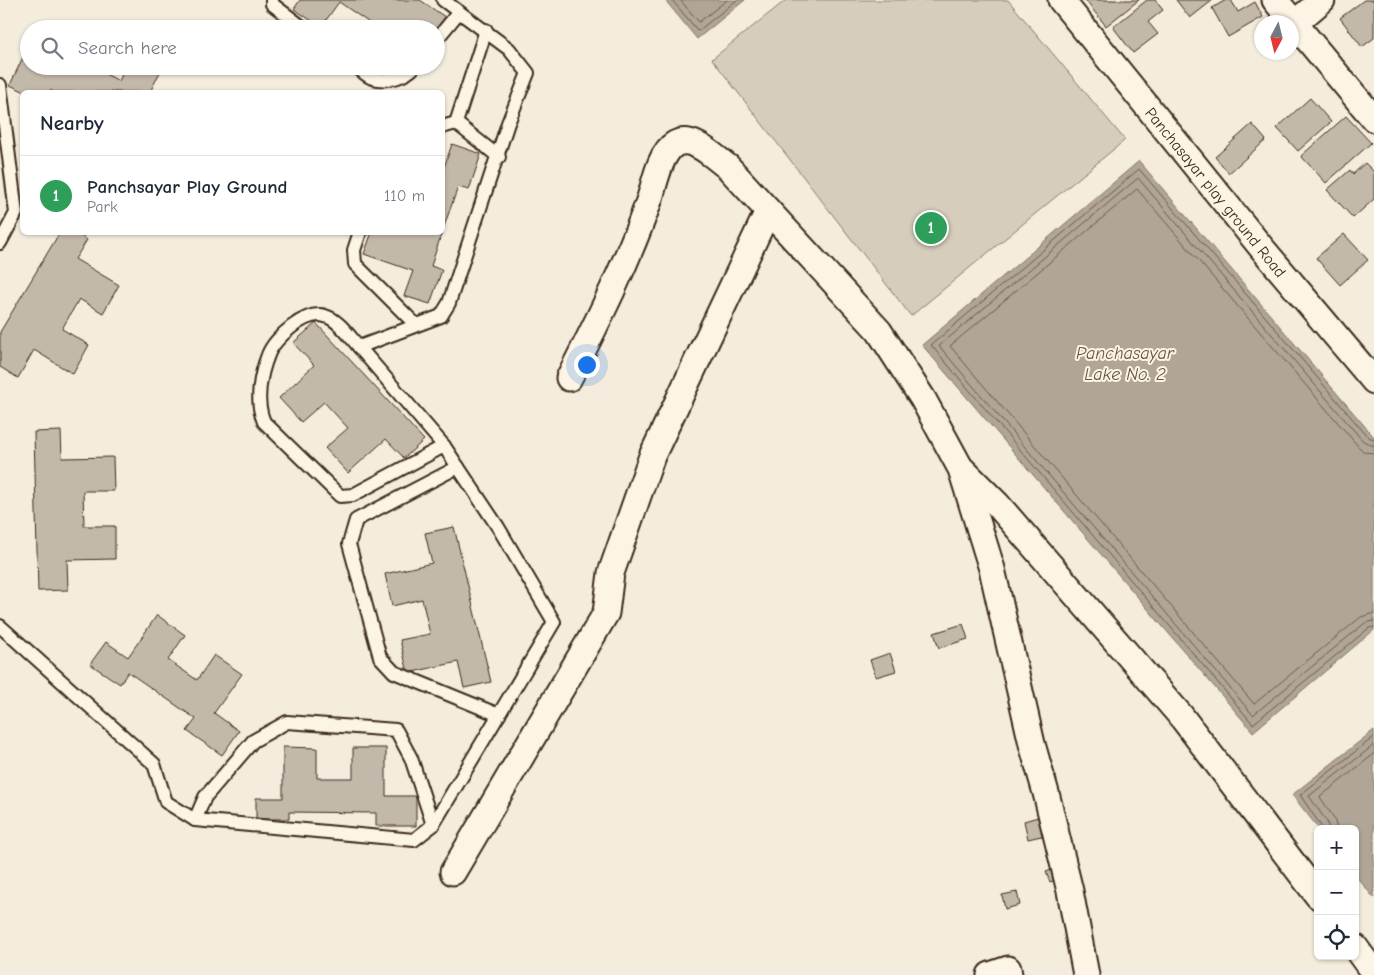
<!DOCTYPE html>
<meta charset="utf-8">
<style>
:root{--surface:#fff;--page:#f2f2f3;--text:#1f2937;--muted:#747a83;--line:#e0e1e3;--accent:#7c3aed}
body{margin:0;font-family:"Comic Neue",sans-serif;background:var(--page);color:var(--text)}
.controls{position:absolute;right:15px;bottom:15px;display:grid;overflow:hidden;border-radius:8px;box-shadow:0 1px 4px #0004}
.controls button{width:45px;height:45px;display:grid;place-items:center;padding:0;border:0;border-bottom:1px solid var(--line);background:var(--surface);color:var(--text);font:25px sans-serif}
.compass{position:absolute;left:1254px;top:15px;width:45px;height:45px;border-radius:50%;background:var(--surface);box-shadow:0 1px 4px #0004;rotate:187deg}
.you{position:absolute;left:586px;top:364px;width:18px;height:18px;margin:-12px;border:4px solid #fff;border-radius:50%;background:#1a73e8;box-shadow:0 0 0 8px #1a73e833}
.badge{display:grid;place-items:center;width:32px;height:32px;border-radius:50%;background:var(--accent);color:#fff;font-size:16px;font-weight:700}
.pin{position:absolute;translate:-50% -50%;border:2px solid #fff;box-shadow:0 1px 5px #0006}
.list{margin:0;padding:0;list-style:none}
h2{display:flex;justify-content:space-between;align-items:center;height:65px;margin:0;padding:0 20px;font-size:21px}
h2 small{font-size:16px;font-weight:400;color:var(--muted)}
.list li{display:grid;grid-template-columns:32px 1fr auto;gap:15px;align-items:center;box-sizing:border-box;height:80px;padding:0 20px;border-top:1px solid var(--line)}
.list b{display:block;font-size:19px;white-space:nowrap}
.list p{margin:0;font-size:16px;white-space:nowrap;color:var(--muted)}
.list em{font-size:16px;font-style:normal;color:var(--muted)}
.icon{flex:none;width:28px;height:28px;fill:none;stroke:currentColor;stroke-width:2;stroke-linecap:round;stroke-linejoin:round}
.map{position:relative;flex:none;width:1374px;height:975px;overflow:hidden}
.search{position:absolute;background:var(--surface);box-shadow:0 1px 4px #0004;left:20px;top:20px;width:425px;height:55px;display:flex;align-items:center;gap:12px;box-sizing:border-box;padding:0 18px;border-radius:28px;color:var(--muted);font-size:19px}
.panel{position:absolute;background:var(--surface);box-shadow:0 1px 4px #0004;left:20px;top:90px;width:425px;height:145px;border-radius:8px}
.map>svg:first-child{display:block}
.green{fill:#d6cdbd;stroke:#887c6e}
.water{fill:#b0a596;stroke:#817466}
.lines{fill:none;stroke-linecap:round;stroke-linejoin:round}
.shore{stroke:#6a5b4e;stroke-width:1}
.building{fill:#c3b9aa;stroke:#3b2a1e}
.lane-casing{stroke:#3b2a1e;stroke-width:16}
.street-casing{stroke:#3b2a1e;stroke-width:29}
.lane{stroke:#fcf5e5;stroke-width:12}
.street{stroke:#fcf5e5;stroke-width:25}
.labels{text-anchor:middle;stroke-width:4;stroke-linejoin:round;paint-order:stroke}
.street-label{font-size:16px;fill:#3b2a1e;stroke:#fcf5e5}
.water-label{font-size:18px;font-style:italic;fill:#645548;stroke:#fcf5e5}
</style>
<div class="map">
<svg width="1374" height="975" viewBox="0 0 1374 975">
<rect width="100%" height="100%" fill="#f4eddd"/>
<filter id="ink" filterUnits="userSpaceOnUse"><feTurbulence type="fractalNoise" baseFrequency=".02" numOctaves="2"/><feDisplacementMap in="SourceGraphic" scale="10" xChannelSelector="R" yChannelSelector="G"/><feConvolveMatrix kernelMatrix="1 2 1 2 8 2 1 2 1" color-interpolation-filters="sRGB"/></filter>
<g filter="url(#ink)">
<polygon class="green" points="786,0 1008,0 1125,140 911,316 712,59"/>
<g class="water">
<polygon points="665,0 745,0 697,39"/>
<polygon points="1139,161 1374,437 1374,630 1253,732 922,345"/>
<polygon points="1374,730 1374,898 1355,875 1355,829 1319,829 1292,795"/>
</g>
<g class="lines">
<g class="shore">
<polyline points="672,0 698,31 737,0"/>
<polyline points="680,0 699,22 727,0"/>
<polyline points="1374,439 1368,437 1139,169 931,345 1253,724 1369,628 1374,627"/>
<polyline points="1374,446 1363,441 1138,178 939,346 1253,715 1365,623 1374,621"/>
<polyline points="1374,453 1364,452 1358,446 1137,189 950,346 1254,704 1361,617 1374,613"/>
<polyline points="1323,829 1300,795 1374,737"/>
<polyline points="1329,829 1327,822 1309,796 1374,745"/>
<polyline points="1337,829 1334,818 1320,797 1374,754"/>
</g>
</g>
<g class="building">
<polygon points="300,0 420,0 445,17 436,30 413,29 407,25 405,29 363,29 368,22 339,2 321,27 294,9"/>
<polygon points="1085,0 1139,0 1106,26"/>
<polygon points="1147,0 1155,0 1163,10 1148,22 1158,34 1133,53 1113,27"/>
<polygon points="1176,0 1213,0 1190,18"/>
<polygon points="1226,0 1231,0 1238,12 1255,2 1263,17 1228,37 1212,8"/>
<polygon points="1364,0 1374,0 1374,38 1362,47 1340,18"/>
<polygon points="23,57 29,59 29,66 43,66 48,69 49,66 90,66 119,81 126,66 162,68 150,92 54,92 50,90 49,92 25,92 10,85"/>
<polygon points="1310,98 1331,122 1298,151 1277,128"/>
<polygon points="1346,116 1371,143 1326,183 1301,156"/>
<polygon points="1252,124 1266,140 1229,173 1215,157"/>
<polygon points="452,144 481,154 469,190 458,187 442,232 442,173"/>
<polygon points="1365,163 1374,172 1374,199 1353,218 1327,190 1350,170 1353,174"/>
<polygon points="60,232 75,232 87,240 75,259 119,285 103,313 79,299 62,329 89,345 73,374 34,350 18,378 0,367 0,332"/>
<polygon points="372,232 442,232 431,266 442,270 430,304 404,296 413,271 364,254"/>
<polygon points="1344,234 1368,260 1340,285 1316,258"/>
<polygon points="316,323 424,440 404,458 386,439 348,473 325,448 348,428 324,402 301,422 279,398 314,365 293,343"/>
<polygon points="61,431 62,458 113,457 114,491 83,491 84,526 115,526 115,559 67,560 68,590 38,591 34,432"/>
<polygon points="454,527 491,682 464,688 458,662 408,673 400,640 430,634 422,599 392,606 385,574 432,563 425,533"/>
<polygon points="157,615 185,635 168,660 197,680 214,655 242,674 214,713 239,731 222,755 187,731 196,719 128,672 120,684 90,664 106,642 128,657"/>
<polygon points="963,624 968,639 939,648 934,633"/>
<polygon points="890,653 896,671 876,677 870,660"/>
<polygon points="283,747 317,748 317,778 353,778 353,748 386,748 386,796 416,796 416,826 376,826 376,813 289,812 289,819 256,819 256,798 283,798"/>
<polygon points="1045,815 1050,834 1028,839 1024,821"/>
<polygon points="1057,868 1061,878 1050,882 1046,872"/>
<polygon points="1017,892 1020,905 1005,909 1002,895"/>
</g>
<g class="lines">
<defs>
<g id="lane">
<polyline points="272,0 272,4 305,29"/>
<polyline points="436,40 459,12"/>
<path d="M356 66C361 70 367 77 373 78 387 82 406 77 415 66"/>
<polyline points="0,85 16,213 0,243"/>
<polyline points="456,123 499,157"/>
<polyline points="442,127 456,123 486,30"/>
<polyline points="360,232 354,250 355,264 416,325"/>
<path d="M359 347C350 337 338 319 325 316 306 310 274 338 268 355 260 375 255 402 264 422L340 496 353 495 444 446"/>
<polyline points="458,467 356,520 349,544 380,657 394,672 499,715"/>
<polyline points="0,626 154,764 166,802 195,820 414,840 433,825 554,622 498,527 444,446 359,347 441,316 449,303 508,123 528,73 509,49 443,0"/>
<polyline points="195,820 205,797 253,741 287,722 396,730 411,758 433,825"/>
</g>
<g id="street">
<polyline points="1061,0 1261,247 1374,381"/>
<polyline points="1275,0 1374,119"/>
<polyline points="1295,23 1322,0"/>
<path d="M569 378C599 319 628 261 650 198 655 182 660 153 675 144 693 134 715 158 728 167L879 331 923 399 961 469 992 569 1032 744 1046 793 1070 891 1086 975"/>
<polyline points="963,470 997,504 1181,716 1318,896"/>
<polyline points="453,872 606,613 611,573 652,456 768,211"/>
<polyline points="1355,947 1374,973"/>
<polyline points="990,975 1008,969 1009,975"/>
</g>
</defs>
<use href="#lane" class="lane-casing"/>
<use href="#street" class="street-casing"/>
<use href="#lane" class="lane"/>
<use href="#street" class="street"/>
</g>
</g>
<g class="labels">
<g class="street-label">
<text transform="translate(1216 192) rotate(51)" y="6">Panchasayar play ground Road</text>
</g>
<g class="water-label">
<text x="1125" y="359">Panchasayar<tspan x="1125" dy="21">Lake No. 2</tspan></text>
</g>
</g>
</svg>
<div class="controls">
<button>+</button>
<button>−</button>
<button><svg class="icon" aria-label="locate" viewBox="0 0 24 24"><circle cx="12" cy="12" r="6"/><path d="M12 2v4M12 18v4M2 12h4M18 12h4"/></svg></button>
</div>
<svg class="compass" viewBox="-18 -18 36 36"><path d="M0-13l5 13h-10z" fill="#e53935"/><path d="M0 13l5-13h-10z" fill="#747a83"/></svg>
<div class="you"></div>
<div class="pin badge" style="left:931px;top:228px;background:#2e9e5b">1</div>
<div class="search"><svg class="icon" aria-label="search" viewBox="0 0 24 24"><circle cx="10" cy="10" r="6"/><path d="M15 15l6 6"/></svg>Search here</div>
<section class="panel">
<h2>Nearby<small></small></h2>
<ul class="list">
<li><span class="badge" style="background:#2e9e5b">1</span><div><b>Panchsayar Play Ground</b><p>Park</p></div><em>110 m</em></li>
</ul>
</section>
</div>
